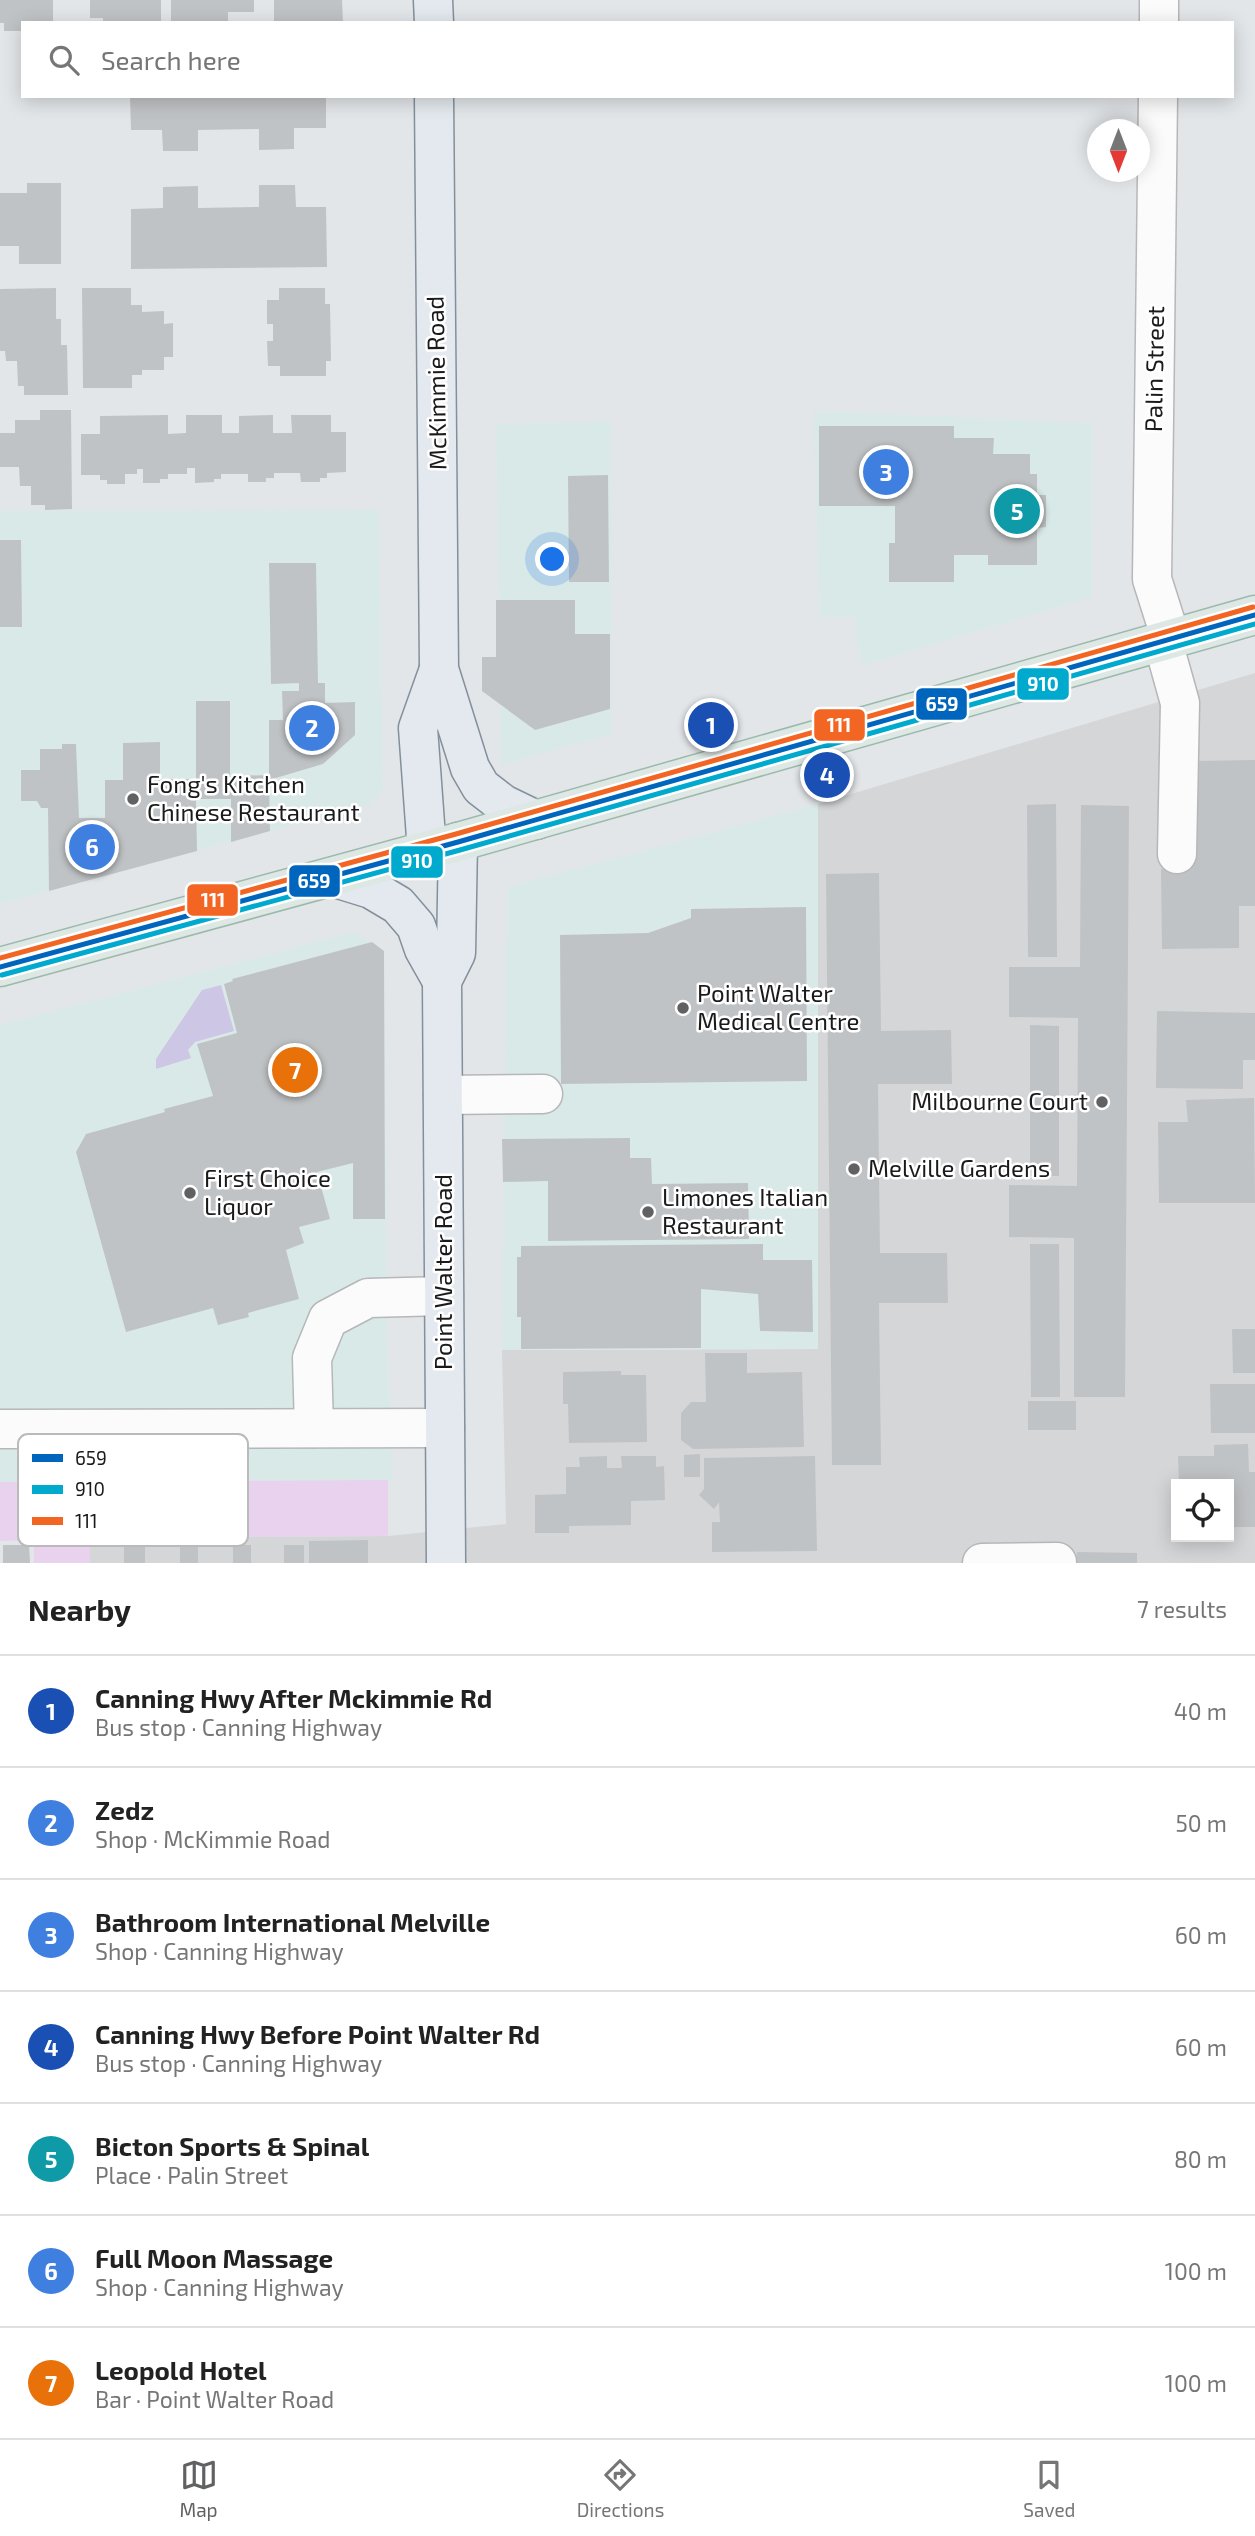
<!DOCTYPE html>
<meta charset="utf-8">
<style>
:root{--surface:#fff;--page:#f6f6f6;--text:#222;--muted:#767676;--line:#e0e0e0;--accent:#606162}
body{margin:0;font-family:"Exo 2",sans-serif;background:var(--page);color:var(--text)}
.controls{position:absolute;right:21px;bottom:21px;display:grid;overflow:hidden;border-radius:0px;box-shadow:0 4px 18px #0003}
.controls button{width:63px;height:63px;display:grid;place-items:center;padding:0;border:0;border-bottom:2px solid var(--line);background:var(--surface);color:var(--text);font:35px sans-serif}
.compass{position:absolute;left:1087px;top:119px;width:63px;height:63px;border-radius:50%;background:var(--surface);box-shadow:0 4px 18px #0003;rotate:180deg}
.you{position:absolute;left:553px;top:560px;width:24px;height:24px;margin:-18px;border:5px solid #fff;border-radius:50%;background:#1a73e8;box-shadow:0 0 0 10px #1a73e833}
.badge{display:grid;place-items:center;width:46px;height:46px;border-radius:50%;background:var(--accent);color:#fff;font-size:23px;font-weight:700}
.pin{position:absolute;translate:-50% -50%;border:4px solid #fff;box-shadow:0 2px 7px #0006}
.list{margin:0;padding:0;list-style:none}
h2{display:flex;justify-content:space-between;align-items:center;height:91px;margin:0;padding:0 28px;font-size:30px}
h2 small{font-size:23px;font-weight:400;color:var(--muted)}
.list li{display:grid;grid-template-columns:46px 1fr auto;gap:21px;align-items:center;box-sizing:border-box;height:112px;padding:0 28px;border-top:2px solid var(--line)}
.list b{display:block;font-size:26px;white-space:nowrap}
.list p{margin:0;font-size:23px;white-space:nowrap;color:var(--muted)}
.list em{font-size:23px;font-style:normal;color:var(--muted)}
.icon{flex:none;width:38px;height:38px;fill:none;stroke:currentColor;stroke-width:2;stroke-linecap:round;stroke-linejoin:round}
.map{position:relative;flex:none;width:1255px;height:1563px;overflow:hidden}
.search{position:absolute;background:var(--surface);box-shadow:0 4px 18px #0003;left:21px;right:21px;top:21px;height:77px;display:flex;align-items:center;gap:18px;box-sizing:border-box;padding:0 24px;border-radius:0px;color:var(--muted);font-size:26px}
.sheet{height:875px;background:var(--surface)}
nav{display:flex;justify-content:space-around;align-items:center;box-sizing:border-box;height:98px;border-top:2px solid var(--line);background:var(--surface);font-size:19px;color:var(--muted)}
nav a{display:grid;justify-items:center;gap:4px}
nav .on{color:var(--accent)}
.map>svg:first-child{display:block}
.residential{fill:#d4d6d8;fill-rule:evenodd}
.commercial{fill:#d9e9e8}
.grass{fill:#cec6e5}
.park{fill:#e8d2ee}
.building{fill:#c0c3c5}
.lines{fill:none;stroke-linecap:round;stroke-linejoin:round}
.minor-casing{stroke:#b6b7b9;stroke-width:41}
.major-casing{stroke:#83909c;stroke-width:41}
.highway-casing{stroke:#9db9ac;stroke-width:41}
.minor{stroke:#fbfbfc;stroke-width:38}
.major{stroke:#e3e9ee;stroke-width:38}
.highway{stroke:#dde7e4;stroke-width:38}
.bus-1-casing{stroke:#fff;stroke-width:10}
.bus-2-casing{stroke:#fff;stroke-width:10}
.bus-3-casing{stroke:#fff;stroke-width:10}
.bus-1{stroke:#0065bd;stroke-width:5}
.bus-2{stroke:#00a9ce;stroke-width:5}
.bus-3{stroke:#f26522;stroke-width:5}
.poi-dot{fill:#606162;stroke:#fff;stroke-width:2.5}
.labels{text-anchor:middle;stroke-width:5;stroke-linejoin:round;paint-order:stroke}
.street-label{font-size:24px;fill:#1a1a1a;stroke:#fff}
.poi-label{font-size:24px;fill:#1a1a1a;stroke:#fff;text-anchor:start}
.key{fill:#fff;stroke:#bababa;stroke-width:2}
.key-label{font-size:19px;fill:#1a1a1a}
.line-badge{stroke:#fff;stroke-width:2.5}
.badge-label{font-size:19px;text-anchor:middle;font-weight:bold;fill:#fff}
</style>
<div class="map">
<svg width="1255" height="1563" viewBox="0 0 1255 1563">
<rect width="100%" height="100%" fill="#e3e6e9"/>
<path class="residential" d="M1255 673V1563H90V1538L388 1536 506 1524 502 1350 818 1349V804ZM1176 1484H1229V1537H1176Z"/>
<g class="commercial">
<polygon points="814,411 1093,423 1092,597 864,665 856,641 855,617 819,617"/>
<polygon points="611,421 612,734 501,765 496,424"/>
<polygon points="379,510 383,790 370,804 0,904 0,511"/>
<polygon points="818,804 818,1349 502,1350 507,887"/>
<polygon points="354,932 384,951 387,1335 393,1480 0,1482 0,1025"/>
</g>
<polygon class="grass" points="221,985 234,1031 195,1042 188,1050 191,1058 156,1069 156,1059 202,990"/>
<polygon class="park" points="388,1480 388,1536 90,1538 90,1563 34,1563 34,1540 0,1541 0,1482"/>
<g class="building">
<polygon points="0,0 53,0 53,23 23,23 23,31 4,31 4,23 0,23"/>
<polygon points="90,0 161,0 161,23 103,23 103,18 90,18"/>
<polygon points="171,0 254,0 254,12 228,12 228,23 171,23"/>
<polygon points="274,0 342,0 343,23 274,22"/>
<polygon points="130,96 326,96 326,128 294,128 294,149 259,150 259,129 198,130 198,151 163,151 162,130 131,130"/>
<polygon points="27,183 61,183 61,264 19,264 19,246 0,246 0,193 27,193"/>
<polygon points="259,185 295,185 296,207 326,207 327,267 131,269 131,209 163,208 163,187 198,186 198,208 259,207"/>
<polygon points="56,288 56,319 61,319 61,345 67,345 68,395 24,395 24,386 18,386 17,361 6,361 5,351 0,351 0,289"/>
<polygon points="82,288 131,288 131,305 142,305 142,312 164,311 164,324 173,323 173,357 164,357 164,370 142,370 142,375 132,375 132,388 83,388"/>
<polygon points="279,288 325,288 325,304 330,304 331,361 326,361 326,376 280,376 280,366 268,366 267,341 273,341 273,324 267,324 267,300 279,300"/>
<polygon points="40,410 71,410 72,509 45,510 45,505 31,505 31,486 20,486 19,467 0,467 0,433 15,433 15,420 40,420"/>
<polygon points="168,415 168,434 186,433 186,415 222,415 222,433 239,433 239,416 273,415 273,433 292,433 291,415 331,415 331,432 346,432 346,472 327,473 327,478 320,478 320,482 301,482 300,473 274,473 274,478 266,478 266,482 248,482 248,474 221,474 221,479 214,479 214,482 195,483 195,468 187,468 187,474 168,474 168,479 160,479 160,483 143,483 143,469 137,469 137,474 125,474 125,484 107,484 107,480 100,480 100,475 81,475 81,434 100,434 100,416"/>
<polygon points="819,426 954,426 954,438 994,438 993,454 1030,454 1030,474 1037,474 1037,495 1046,495 1046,527 1037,528 1037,565 988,565 988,555 954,555 954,582 889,582 889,543 895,543 895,506 819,506"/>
<polygon points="608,475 609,582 569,582 568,476"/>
<polygon points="0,540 21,540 22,627 0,627"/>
<polygon points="269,563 316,563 318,683 325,683 325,703 355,702 355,735 323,764 269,780 270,831 231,842 231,799 196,799 197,851 49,891 48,808 41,808 37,801 21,801 21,770 40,770 40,749 62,749 62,744 76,744 79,818 105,818 105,780 123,780 123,743 160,742 160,779 196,779 196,701 230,701 230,776 269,775 269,720 283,720 282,691 299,691 299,683 271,684"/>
<polygon points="496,600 575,600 575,634 610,634 610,709 535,730 482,691 482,657 496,657"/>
<polygon points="1255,760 1255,906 1239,906 1239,948 1162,949 1161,869 1190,869 1190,814 1194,761"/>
<polygon points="1056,804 1057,957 1028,957 1027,805"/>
<polygon points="1081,805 1129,806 1125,1397 1074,1397 1074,1238 1009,1237 1009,1185 1077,1186 1078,1018 1009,1017 1009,967 1080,967"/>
<polygon points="879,873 881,1031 951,1030 952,1084 878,1084 880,1253 947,1253 948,1303 879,1303 881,1465 832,1465 826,874"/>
<polygon points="806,907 807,1081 561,1084 560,935 648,933 691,918 691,909"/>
<polygon points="372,942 384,951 385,1219 353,1219 353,1163 317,1172 330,1219 299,1227 304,1243 286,1250 299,1299 248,1313 249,1317 218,1325 213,1308 126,1332 76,1152 86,1134 165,1112 164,1109 213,1096 197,1044 237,1033 224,984 233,981 232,979"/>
<polygon points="1157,1011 1255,1013 1255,1060 1243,1060 1243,1089 1156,1088"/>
<polygon points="1030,1025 1059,1026 1059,1176 1030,1176"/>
<polygon points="1254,1098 1255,1203 1159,1203 1158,1122 1188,1122 1186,1100"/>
<polygon points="630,1138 630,1158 651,1158 652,1184 748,1183 749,1239 548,1241 548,1181 503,1182 502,1139"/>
<polygon points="763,1244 763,1260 812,1260 813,1332 760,1331 758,1294 701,1289 701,1348 521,1349 521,1317 517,1317 517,1257 521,1257 521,1246"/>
<polygon points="1030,1244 1059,1244 1060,1397 1031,1397"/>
<polygon points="1232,1329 1255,1329 1255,1373 1233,1373"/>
<polygon points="705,1353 747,1353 747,1373 802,1372 804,1447 693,1449 681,1440 681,1413 691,1402 706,1402"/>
<polygon points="621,1371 621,1375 646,1375 647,1442 569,1443 568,1404 563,1404 563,1372"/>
<polygon points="1210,1384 1255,1384 1255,1433 1211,1433"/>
<rect x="1028" y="1401" width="48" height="29"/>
<polygon points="1248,1444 1249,1472 1255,1472 1255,1527 1229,1527 1229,1484 1179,1484 1178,1456 1214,1456 1214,1445"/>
<polygon points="700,1454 700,1477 684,1477 684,1455"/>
<polygon points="607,1456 607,1468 622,1468 621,1456 656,1456 656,1467 664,1466 665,1500 631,1501 631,1525 569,1526 569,1533 535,1533 535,1495 566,1494 566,1467 580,1467 579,1457"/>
<polygon points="815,1456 817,1551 712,1552 712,1522 720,1522 719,1502 714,1509 699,1495 704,1489 704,1458"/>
<polygon points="368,1540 368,1563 309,1563 309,1541"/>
<polygon points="3,1545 29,1545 30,1563 3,1563"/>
<rect x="233" y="1545" width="18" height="18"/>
<rect x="284" y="1545" width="20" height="18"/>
<rect x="124" y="1546" width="21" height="17"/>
<polygon points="198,1546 198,1563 180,1563 180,1547"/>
<polygon points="1077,1552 1137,1553 1137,1563 1076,1563"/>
</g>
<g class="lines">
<defs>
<g id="minor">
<polyline points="1159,23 1159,0"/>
<polyline points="1158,96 1152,579 1171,639"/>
<polyline points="1163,642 1180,703 1177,854"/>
<polyline points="443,1095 543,1094"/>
<polyline points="314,1428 312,1358 328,1319 368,1298 444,1296"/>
<polyline points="0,1429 445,1428"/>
<polyline points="982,1563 1057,1562"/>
</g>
<g id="major">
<polyline points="433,0 434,23"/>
<polyline points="434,96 439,669 470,768 481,787 503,804 536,820"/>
<polyline points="427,851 418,728 439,669"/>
<polyline points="332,877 371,889 398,905 416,926 424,949 442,981"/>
<polyline points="446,1563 442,981 456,953 458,842"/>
</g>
<polyline id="highway" points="0,967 458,842 1255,615"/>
</defs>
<use href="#minor" class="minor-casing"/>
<use href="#major" class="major-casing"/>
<use href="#highway" class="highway-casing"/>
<use href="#minor" class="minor"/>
<use href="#major" class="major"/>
<use href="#highway" class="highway"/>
<defs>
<polyline id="bus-1" points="0,967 458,842 1255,615"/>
<polyline id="bus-2" points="2,975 460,850 1255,624"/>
<polyline id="bus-3" points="0,958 456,834 1253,607"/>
</defs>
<use href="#bus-1" class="bus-1-casing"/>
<use href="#bus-2" class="bus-2-casing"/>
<use href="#bus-3" class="bus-3-casing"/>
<use href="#bus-1" class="bus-1"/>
<use href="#bus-2" class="bus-2"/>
<use href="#bus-3" class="bus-3"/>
</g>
<g class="poi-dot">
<circle cx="133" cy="799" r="7"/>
<circle cx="683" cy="1008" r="7"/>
<circle cx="1102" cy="1102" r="7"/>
<circle cx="854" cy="1169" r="7"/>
<circle cx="190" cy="1193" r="7"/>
<circle cx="648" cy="1212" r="7"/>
</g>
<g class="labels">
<g class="street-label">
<text transform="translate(1155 369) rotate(-89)" y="8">Palin Street</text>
<text transform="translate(437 383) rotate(-91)" y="8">McKimmie Road</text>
<text transform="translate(444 1272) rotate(-90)" y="8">Point Walter Road</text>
</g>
<g class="poi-label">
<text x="147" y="793">Fong's Kitchen<tspan x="147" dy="28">Chinese Restaurant</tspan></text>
<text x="697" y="1002">Point Walter<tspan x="697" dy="28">Medical Centre</tspan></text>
<text x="1088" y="1110" text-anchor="end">Milbourne Court</text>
<text x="868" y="1177">Melville Gardens</text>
<text x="204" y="1187">First Choice<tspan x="204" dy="28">Liquor</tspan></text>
<text x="662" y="1206">Limones Italian<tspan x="662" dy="28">Restaurant</tspan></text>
</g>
</g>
<rect x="18" y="1434" width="230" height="112" rx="10" class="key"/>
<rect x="32" y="1454" width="31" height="8" fill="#0065bd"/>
<rect x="32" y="1485" width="31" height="9" fill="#00a9ce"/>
<rect x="32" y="1517" width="31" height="8" fill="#f26522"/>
<g class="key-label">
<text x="75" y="1465">659</text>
<text x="75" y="1496">910</text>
<text x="75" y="1528">111</text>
</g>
<g class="line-badge">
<rect x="1016" y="667" width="54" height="34" rx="7" fill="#00a9ce"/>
<rect x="915" y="687" width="53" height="34" rx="7" fill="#0065bd"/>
<rect x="813" y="708" width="53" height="34" rx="7" fill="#f26522"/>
<rect x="390" y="845" width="54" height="34" rx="7" fill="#00a9ce"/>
<rect x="288" y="864" width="53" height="34" rx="7" fill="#0065bd"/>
<rect x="186" y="883" width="53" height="34" rx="7" fill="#f26522"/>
</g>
<g class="badge-label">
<text x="1043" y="691">910</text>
<text x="942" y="711">659</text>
<text x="839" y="732">111</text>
<text x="417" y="868">910</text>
<text x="314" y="888">659</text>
<text x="213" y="907">111</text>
</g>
</svg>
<div class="controls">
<button><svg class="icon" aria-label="locate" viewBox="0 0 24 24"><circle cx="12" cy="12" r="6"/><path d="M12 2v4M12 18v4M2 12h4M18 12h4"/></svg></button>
</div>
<svg class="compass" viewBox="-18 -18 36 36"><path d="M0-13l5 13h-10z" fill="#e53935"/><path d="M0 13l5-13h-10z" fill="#767676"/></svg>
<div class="you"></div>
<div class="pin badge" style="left:711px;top:725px;background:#1a4fb4">1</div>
<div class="pin badge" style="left:312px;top:728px;background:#3f7fe0">2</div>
<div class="pin badge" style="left:886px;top:472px;background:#3f7fe0">3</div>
<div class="pin badge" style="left:827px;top:775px;background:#1a4fb4">4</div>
<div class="pin badge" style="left:1017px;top:511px;background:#0f9aa8">5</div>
<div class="pin badge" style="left:92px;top:847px;background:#3f7fe0">6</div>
<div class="pin badge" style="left:295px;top:1070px;background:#e8710a">7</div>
<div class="search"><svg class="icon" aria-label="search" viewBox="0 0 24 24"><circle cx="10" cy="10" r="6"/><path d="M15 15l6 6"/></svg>Search here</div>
</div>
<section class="sheet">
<h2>Nearby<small>7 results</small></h2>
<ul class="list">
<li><span class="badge" style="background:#1a4fb4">1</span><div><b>Canning Hwy After Mckimmie Rd</b><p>Bus stop · Canning Highway</p></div><em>40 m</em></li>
<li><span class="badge" style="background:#3f7fe0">2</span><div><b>Zedz</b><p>Shop · McKimmie Road</p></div><em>50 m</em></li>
<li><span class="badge" style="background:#3f7fe0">3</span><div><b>Bathroom International Melville</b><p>Shop · Canning Highway</p></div><em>60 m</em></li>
<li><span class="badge" style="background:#1a4fb4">4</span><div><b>Canning Hwy Before Point Walter Rd</b><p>Bus stop · Canning Highway</p></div><em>60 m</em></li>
<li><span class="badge" style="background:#0f9aa8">5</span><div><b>Bicton Sports &amp; Spinal</b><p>Place · Palin Street</p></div><em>80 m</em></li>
<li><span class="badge" style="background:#3f7fe0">6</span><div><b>Full Moon Massage</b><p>Shop · Canning Highway</p></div><em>100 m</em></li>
<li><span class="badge" style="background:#e8710a">7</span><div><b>Leopold Hotel</b><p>Bar · Point Walter Road</p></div><em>100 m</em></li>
</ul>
</section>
<nav>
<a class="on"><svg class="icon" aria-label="map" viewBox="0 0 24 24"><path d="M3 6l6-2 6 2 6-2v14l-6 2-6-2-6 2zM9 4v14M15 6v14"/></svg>Map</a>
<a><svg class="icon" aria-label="directions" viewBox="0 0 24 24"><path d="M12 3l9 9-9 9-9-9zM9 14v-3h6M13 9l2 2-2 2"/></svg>Directions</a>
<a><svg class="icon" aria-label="saved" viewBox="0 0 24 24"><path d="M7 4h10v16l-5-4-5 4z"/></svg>Saved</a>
</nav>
